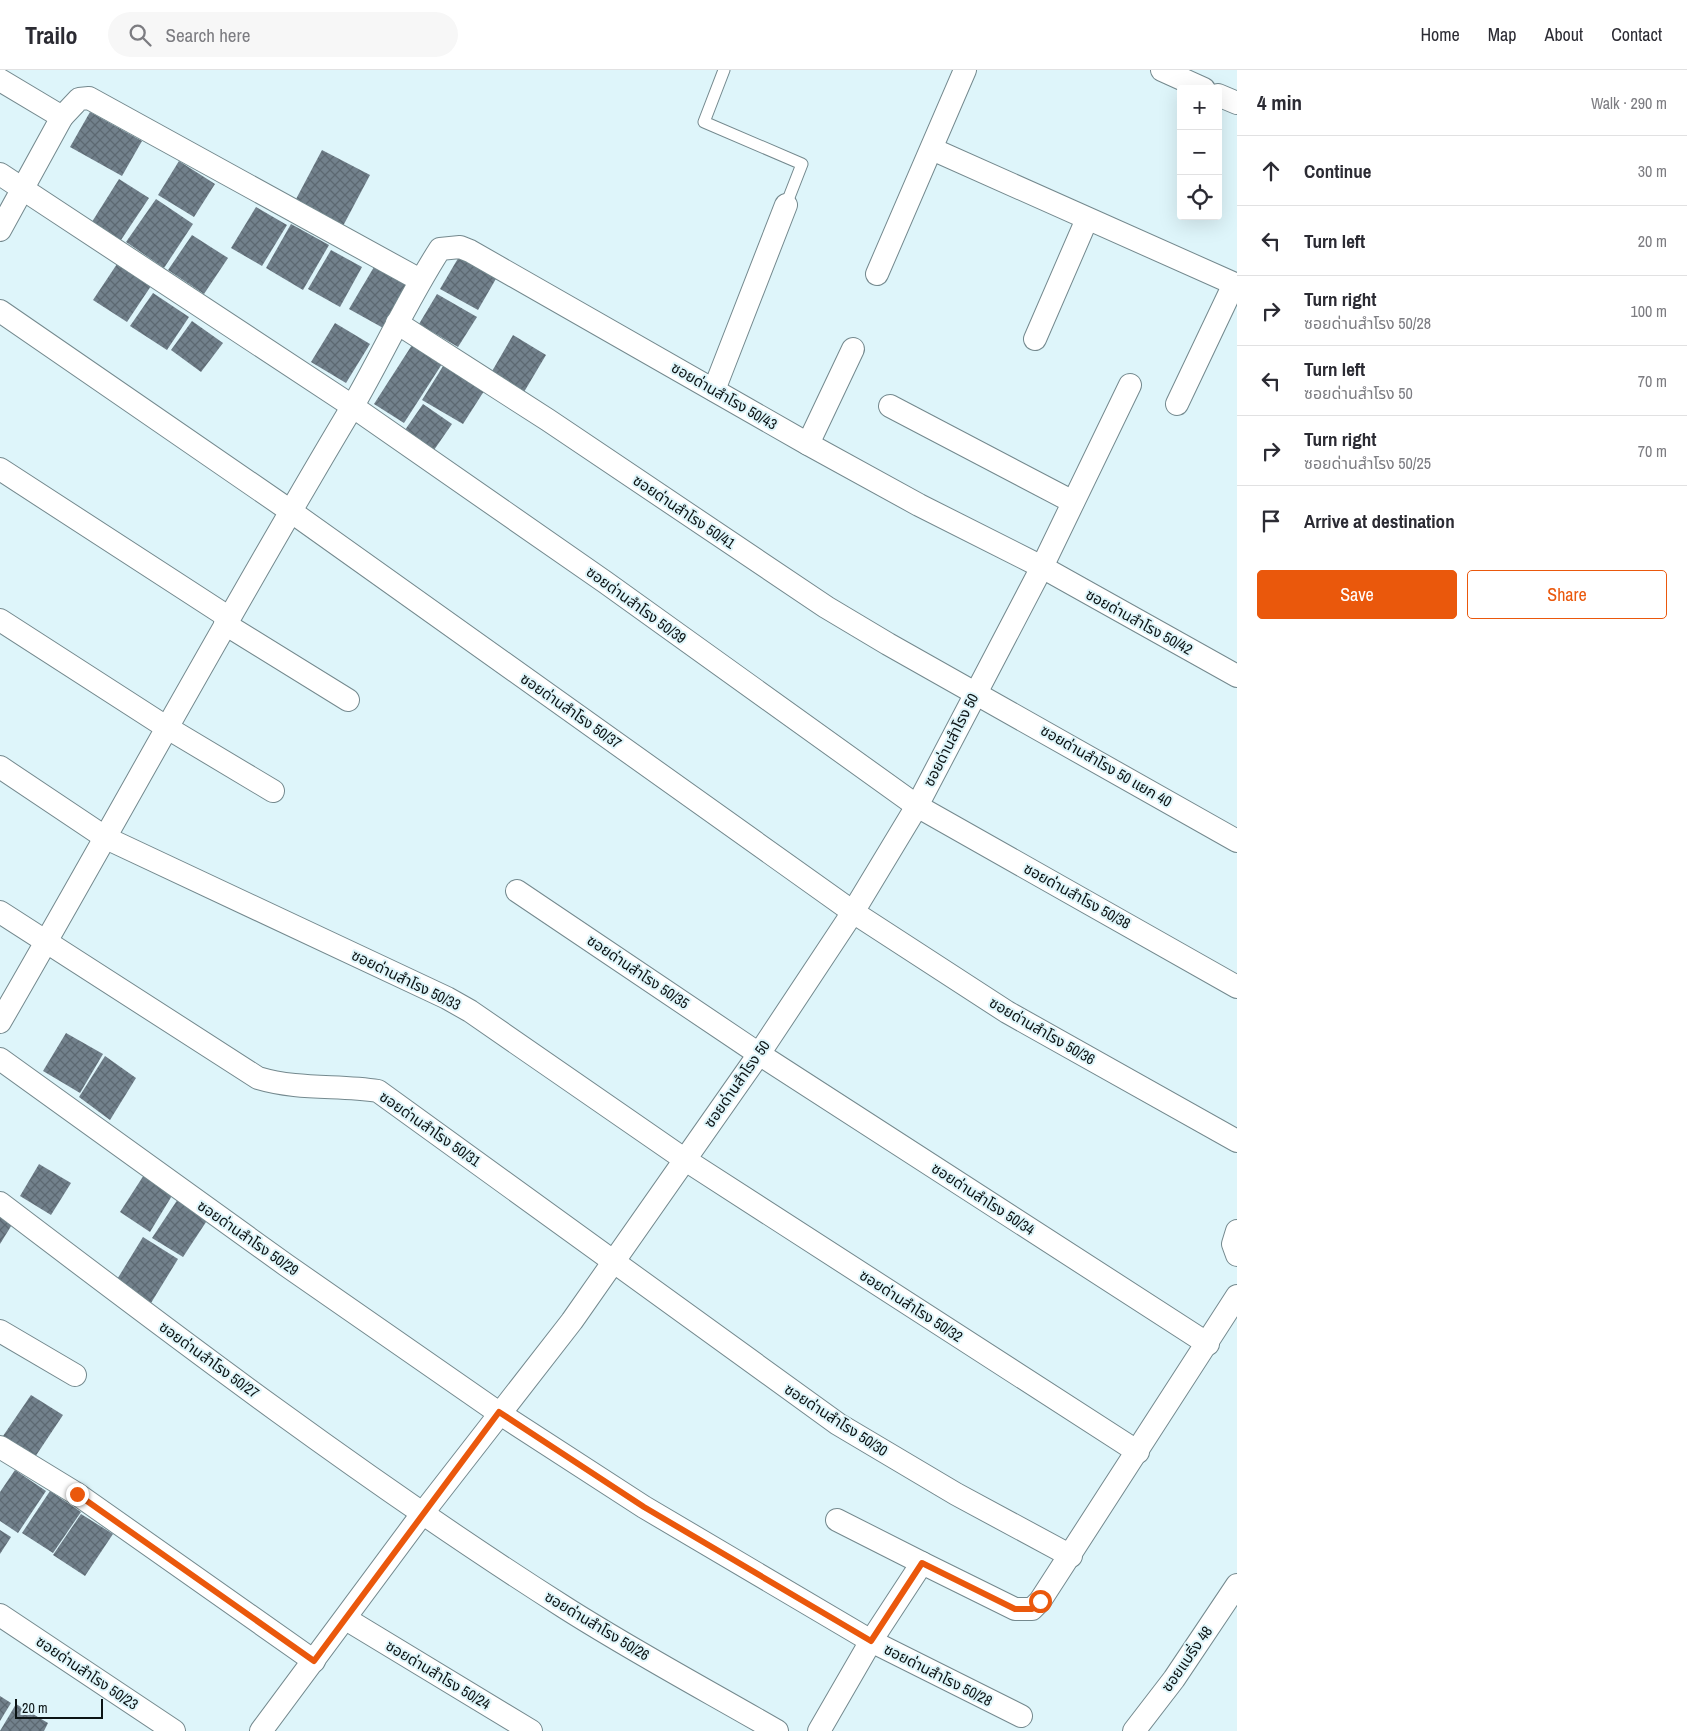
<!DOCTYPE html>
<meta charset="utf-8">
<style>
:root{--surface:#fff;--page:#f7f7f7;--text:#2b2b33;--muted:#7c7c81;--line:#e1e1e2;--accent:#ea580c}
body{margin:0;font-family:"Archivo Narrow","Noto Sans Thai",sans-serif;background:var(--page);color:var(--text)}
.controls{position:absolute;right:15px;top:15px;display:grid;overflow:hidden;border-radius:5px;box-shadow:0 5px 20px #0002}
.controls button{width:45px;height:45px;display:grid;place-items:center;padding:0;border:0;border-bottom:1px solid var(--line);background:var(--surface);color:var(--text);font:25px sans-serif}
.scale{position:absolute;left:15px;bottom:12px;width:88px;box-sizing:border-box;padding-left:5px;border:2px solid #0b1314;border-top:0;font-size:14px;line-height:18px;white-space:nowrap;color:#0b1314;-webkit-text-stroke:4px #def5fa;paint-order:stroke}
.stop{position:absolute;width:15px;height:15px;margin:-11px;border:4px solid #ea580c;border-radius:50%;background:#fff}
.stop.end{background:#ea580c;border-color:#fff;box-shadow:0 1px 5px #0008}
.list{margin:0;padding:0;list-style:none}
h2{display:flex;justify-content:space-between;align-items:center;height:65px;margin:0;padding:0 20px;font-size:21px}
h2 small{font-size:16px;font-weight:400;color:var(--muted)}
.list li{display:grid;grid-template-columns:32px 1fr auto;gap:15px;align-items:center;box-sizing:border-box;height:70px;padding:0 20px;border-top:1px solid var(--line)}
.list b{display:block;font-size:19px;white-space:nowrap}
.list p{margin:0;font-size:16px;white-space:nowrap;color:var(--muted)}
.list em{font-size:16px;font-style:normal;color:var(--muted)}
.actions{display:flex;gap:10px;padding:15px 20px}
.actions a{flex:1;padding:11px 0;border:1px solid var(--accent);border-radius:5px;text-align:center;font-size:18px;color:var(--accent)}
.actions .main{background:var(--accent);color:#fff}
.icon{flex:none;width:28px;height:28px;fill:none;stroke:currentColor;stroke-width:2;stroke-linecap:round;stroke-linejoin:round}
.map{position:relative;flex:none;width:1237px;height:1661px;overflow:hidden}
header{display:flex;align-items:center;gap:30px;box-sizing:border-box;height:70px;padding:0 25px;background:var(--surface);border-bottom:1px solid var(--line)}
header strong{font-size:24px}
nav{display:flex;gap:28px;margin-inline-start:auto;font-size:18px}
.search{width:350px;height:45px;background:var(--page);display:flex;align-items:center;gap:12px;box-sizing:border-box;padding:0 18px;border-radius:28px;color:var(--muted);font-size:19px}
main{display:flex}
aside{flex:1;background:var(--surface)}
.map>svg:first-child{display:block}
.building{fill:url(#building-cross-hatch)}
.lines{fill:none;stroke-linecap:round;stroke-linejoin:round}
.lane-casing{stroke:#74898e;stroke-width:13}
.street-casing{stroke:#74898e;stroke-width:24}
.lane{stroke:#fff;stroke-width:11}
.street{stroke:#fff;stroke-width:22}
.route{stroke:#ea580c;stroke-width:6}
.labels{text-anchor:middle;stroke-width:4;stroke-linejoin:round;paint-order:stroke}
.street-label{font-size:15px;fill:#0b1314;stroke:#def5fa}
</style>
<header>
<strong>Trailo</strong>
<div class="search"><svg class="icon" aria-label="search" viewBox="0 0 24 24"><circle cx="10" cy="10" r="6"/><path d="M15 15l6 6"/></svg>Search here</div>
<nav><a>Home</a><a>Map</a><a>About</a><a>Contact</a></nav>
</header>
<main>
<div class="map">
<svg width="1237" height="1661" viewBox="0 0 1237 1661">
<defs>
<pattern id="building-cross-hatch" width="8" height="8" patternUnits="userSpaceOnUse" patternTransform="scale(1.25)"><rect width="8" height="8" fill="#72818c"/><path d="M0 0l8 8M0 8l8-8" fill="none" stroke="#5c6871"/></pattern>
</defs>
<rect width="100%" height="100%" fill="#def5fa"/>
<g class="building">
<polygon points="90,42 142,71 122,106 70,77"/>
<polygon points="322,80 370,105 343,156 295,131"/>
<polygon points="179,91 215,114 194,147 158,125"/>
<polygon points="119,109 149,128 119,173 90,155"/>
<polygon points="156,129 193,154 164,198 126,172"/>
<polygon points="256,137 287,155 262,196 231,178"/>
<polygon points="291,154 329,175 303,220 266,198"/>
<polygon points="192,165 228,188 204,224 168,200"/>
<polygon points="331,180 362,197 340,237 308,219"/>
<polygon points="460,185 497,207 478,240 440,219"/>
<polygon points="119,191 153,213 127,252 93,230"/>
<polygon points="374,197 410,217 385,259 349,239"/>
<polygon points="153,223 189,247 167,280 130,256"/>
<polygon points="437,224 477,247 458,277 419,254"/>
<polygon points="192,251 223,273 201,302 171,280"/>
<polygon points="335,253 370,274 346,313 311,292"/>
<polygon points="513,265 546,285 524,322 491,303"/>
<polygon points="412,275 442,294 404,353 374,334"/>
<polygon points="445,293 486,318 463,354 422,330"/>
<polygon points="423,334 452,354 434,380 405,360"/>
<polygon points="66,963 103,984 80,1023 43,1001"/>
<polygon points="105,986 136,1008 110,1050 79,1027"/>
<polygon points="39,1094 71,1113 51,1145 20,1126"/>
<polygon points="144,1105 173,1124 150,1162 120,1142"/>
<polygon points="178,1129 208,1149 183,1187 152,1168"/>
<polygon points="0,1146 13,1153 0,1174"/>
<polygon points="143,1167 178,1189 151,1233 116,1211"/>
<polygon points="31,1325 63,1345 35,1387 3,1366"/>
<polygon points="15,1400 46,1421 18,1463 0,1451 0,1422"/>
<polygon points="50,1421 81,1442 53,1483 22,1463"/>
<polygon points="81,1444 113,1464 85,1506 53,1485"/>
<polygon points="0,1460 11,1467 0,1484"/>
<polygon points="0,1626 11,1633 0,1651"/>
<polygon points="16,1634 48,1653 44,1661 0,1661"/>
</g>
<g class="lines">
<defs>
<polyline id="lane" points="724,0 704,52 802,94 786,135"/>
<g id="street">
<polyline points="1162,0 1204,19"/>
<polyline points="0,10 62,47"/>
<polyline points="1218,25 1237,33"/>
<polyline points="932,79 1237,215"/>
<polyline points="0,104 352,336 605,512 917,736 1237,917"/>
<polyline points="0,160 62,47 79,29 89,28 420,210"/>
<polyline points="877,204 965,0"/>
<polyline points="0,241 289,440 853,842 1007,942 1237,1071"/>
<polyline points="397,253 548,350 826,537 888,574 1237,771"/>
<polyline points="1035,269 1087,149"/>
<polyline points="714,320 786,135"/>
<polyline points="1177,334 1234,214"/>
<polyline points="890,336 1073,432"/>
<polyline points="808,374 853,279"/>
<polyline points="0,399 228,547"/>
<polyline points="0,550 166,657 273,721"/>
<polyline points="225,554 348,630"/>
<polyline points="0,697 106,768 447,928 470,941 684,1089 1138,1382"/>
<polyline points="517,821 759,984 1208,1274"/>
<path d="M0 842 258 1008C298 1020 338 1015 378 1021L838 1354 956 1424 1071 1486"/>
<path d="M0 952C118 748 230 541 351 339 382 286 407 230 440 179L460 177 470 181 808 374 919 435 1042 497 1237 606"/>
<polyline points="0,989 286,1195 499,1343 644,1437 871,1571 1021,1646"/>
<path d="M0 1133C184 1273 369 1413 564 1537 633 1581 706 1620 777 1661"/>
<polyline points="1237,1161 1233,1174 1237,1185"/>
<polyline points="0,1261 75,1305"/>
<polyline points="0,1377 77,1424 314,1591"/>
<polyline points="837,1450 922,1493"/>
<polyline points="0,1545 174,1661"/>
<polyline points="346,1549 531,1661"/>
<polyline points="261,1661 422,1444 572,1251 759,984 853,842 917,736 1042,497 1130,315"/>
<polyline points="819,1661 871,1571 922,1493 1015,1539 1032,1539 1040,1531 1237,1226"/>
<polyline points="1134,1661 1174,1609 1237,1515"/>
</g>
</defs>
<use href="#lane" class="lane-casing"/>
<use href="#street" class="street-casing"/>
<use href="#lane" class="lane"/>
<use href="#street" class="street"/>
</g>
<g class="lines">
<polyline class="route" points="77,1424 314,1591 499,1342 644,1437 871,1571 922,1493 1015,1539 1032,1539 1040,1531"/>
</g>
<g class="labels">
<g class="street-label">
<text transform="translate(724 326) rotate(30)" y="5">ซอยด่านสำโรง 50/43</text>
<text transform="translate(684 442) rotate(34)" y="5">ซอยด่านสำโรง 50/41</text>
<text transform="translate(636 535) rotate(36)" y="5">ซอยด่านสำโรง 50/39</text>
<text transform="translate(1139 552) rotate(29)" y="5">ซอยด่านสำโรง 50/42</text>
<text transform="translate(571 641) rotate(35)" y="5">ซอยด่านสำโรง 50/37</text>
<text transform="translate(951 670) rotate(-63)" y="5">ซอยด่านสำโรง 50</text>
<text transform="translate(1106 696) rotate(30)" y="5">ซอยด่านสำโรง 50 แยก 40</text>
<text transform="translate(1077 826) rotate(29)" y="5">ซอยด่านสำโรง 50/38</text>
<text transform="translate(638 902) rotate(34)" y="5">ซอยด่านสำโรง 50/35</text>
<text transform="translate(406 910) rotate(26)" y="5">ซอยด่านสำโรง 50/33</text>
<text transform="translate(1042 961) rotate(30)" y="5">ซอยด่านสำโรง 50/36</text>
<text transform="translate(737 1014) rotate(-55)" y="5">ซอยด่านสำโรง 50</text>
<text transform="translate(430 1059) rotate(35)" y="5">ซอยด่านสำโรง 50/31</text>
<text transform="translate(983 1129) rotate(33)" y="5">ซอยด่านสำโรง 50/34</text>
<text transform="translate(248 1168) rotate(35)" y="5">ซอยด่านสำโรง 50/29</text>
<text transform="translate(911 1236) rotate(33)" y="5">ซอยด่านสำโรง 50/32</text>
<text transform="translate(209 1290) rotate(36)" y="5">ซอยด่านสำโรง 50/27</text>
<text transform="translate(836 1350) rotate(33)" y="5">ซอยด่านสำโรง 50/30</text>
<text transform="translate(597 1556) rotate(31)" y="5">ซอยด่านสำโรง 50/26</text>
<text transform="translate(1187 1589) rotate(-55)" y="5">ซอยแบริ่ง 48</text>
<text transform="translate(87 1603) rotate(34)" y="5">ซอยด่านสำโรง 50/23</text>
<text transform="translate(438 1605) rotate(31)" y="5">ซอยด่านสำโรง 50/24</text>
<text transform="translate(938 1605) rotate(27)" y="5">ซอยด่านสำโรง 50/28</text>
</g>
</g>
</svg>
<div class="controls">
<button>+</button>
<button>−</button>
<button><svg class="icon" aria-label="locate" viewBox="0 0 24 24"><circle cx="12" cy="12" r="6"/><path d="M12 2v4M12 18v4M2 12h4M18 12h4"/></svg></button>
</div>
<div class="scale">20 m</div>
<div class="stop" style="left:1040px;top:1531px"></div>
<div class="stop end" style="left:77px;top:1424px"></div>
</div>
<aside>
<h2>4 min<small>Walk · 290 m</small></h2>
<ul class="list">
<li><svg class="icon" aria-label="ahead" viewBox="0 0 24 24"><path d="M12 20V5M6 11l6-6 6 6"/></svg><div><b>Continue</b></div><em>30 m</em></li>
<li><svg class="icon" aria-label="left" viewBox="0 0 24 24"><path d="M17 20v-9H6M10 6l-5 5 5 5"/></svg><div><b>Turn left</b></div><em>20 m</em></li>
<li><svg class="icon" aria-label="right" viewBox="0 0 24 24"><path d="M7 20v-9h11M14 6l5 5-5 5"/></svg><div><b>Turn right</b><p>ซอยด่านสำโรง 50/28</p></div><em>100 m</em></li>
<li><svg class="icon" aria-label="left" viewBox="0 0 24 24"><path d="M17 20v-9H6M10 6l-5 5 5 5"/></svg><div><b>Turn left</b><p>ซอยด่านสำโรง 50</p></div><em>70 m</em></li>
<li><svg class="icon" aria-label="right" viewBox="0 0 24 24"><path d="M7 20v-9h11M14 6l5 5-5 5"/></svg><div><b>Turn right</b><p>ซอยด่านสำโรง 50/25</p></div><em>70 m</em></li>
<li><svg class="icon" aria-label="arrive" viewBox="0 0 24 24"><path d="M6 21V4h12l-3 4 3 4H6"/></svg><div><b>Arrive at destination</b></div></li>
</ul>
<div class="actions"><a class="main">Save</a><a>Share</a></div>
</aside>
</main>
